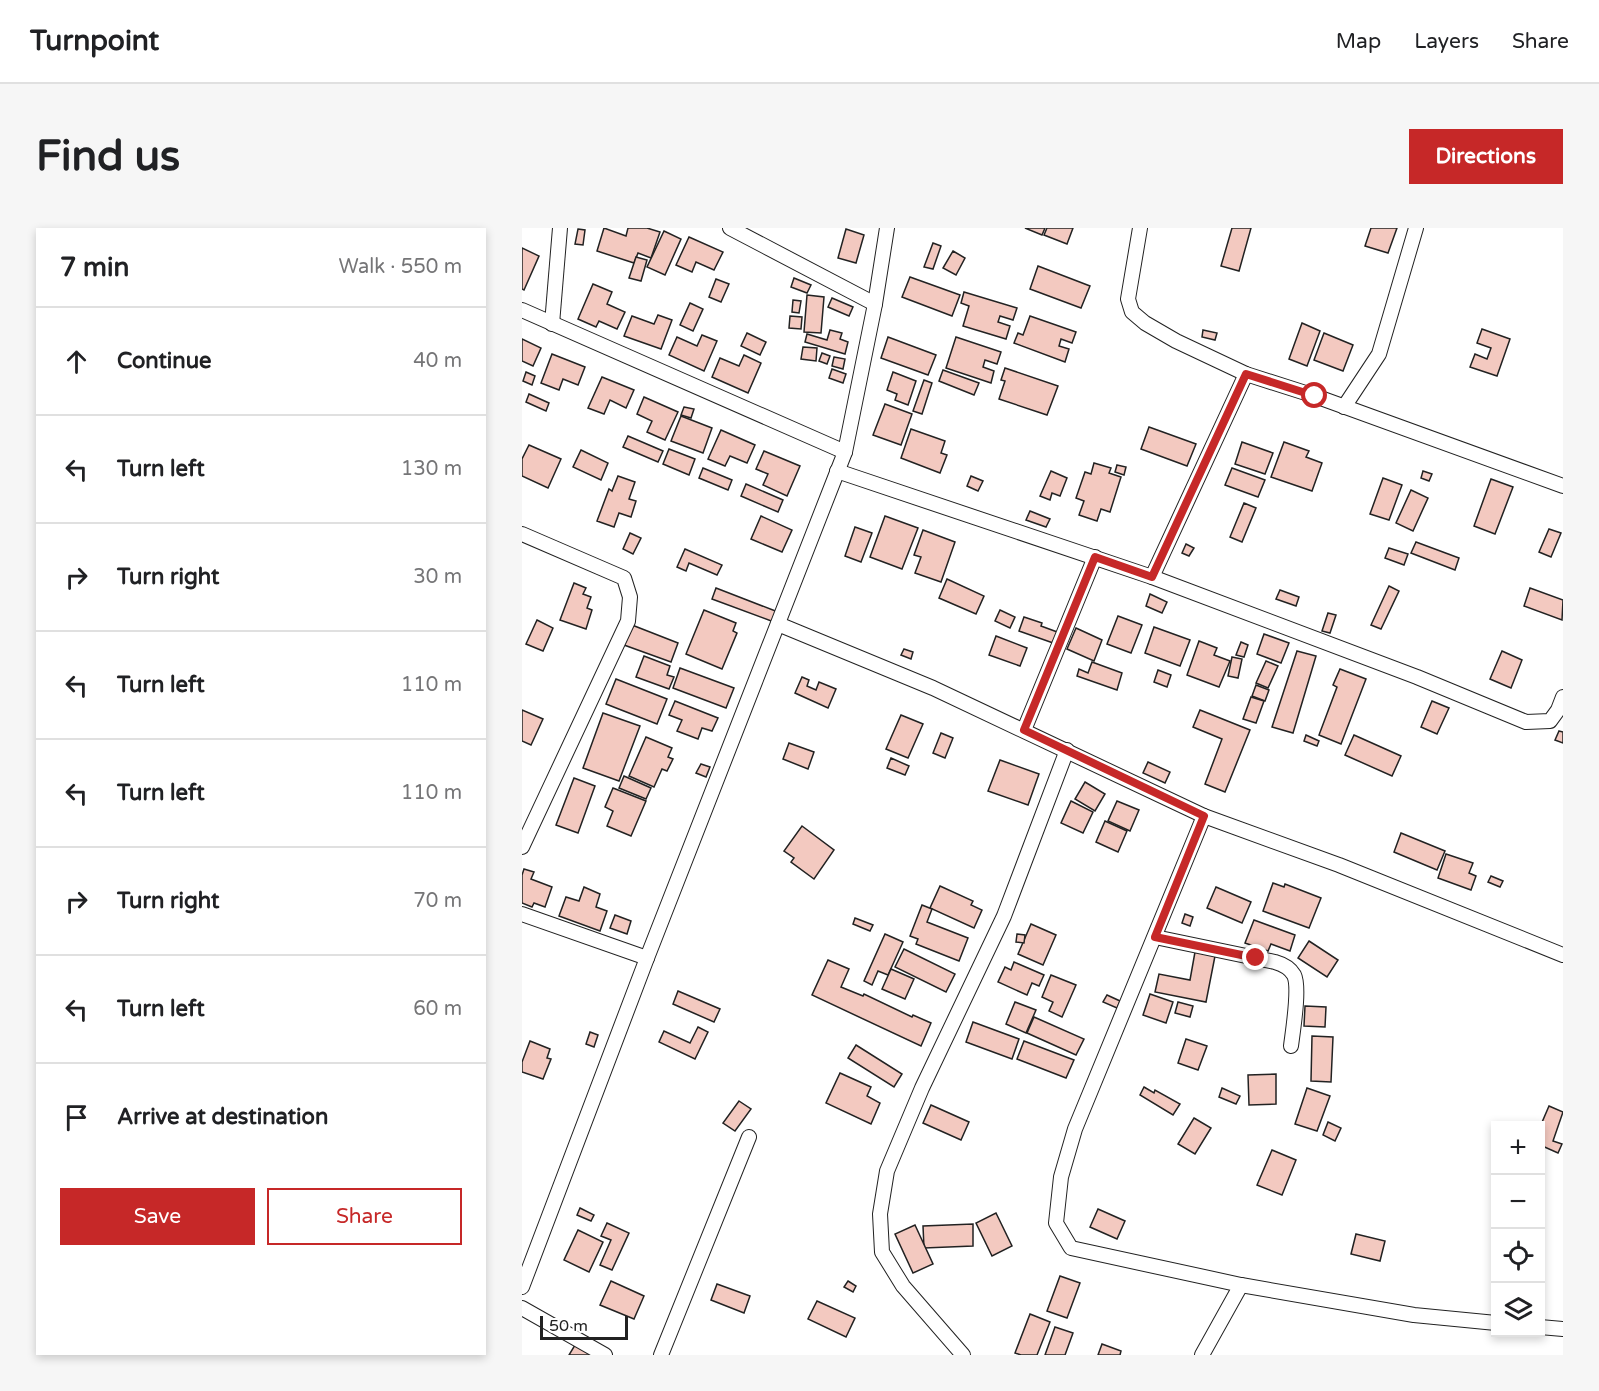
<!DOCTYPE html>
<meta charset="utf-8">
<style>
:root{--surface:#fff;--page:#f6f6f6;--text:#202124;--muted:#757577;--line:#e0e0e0;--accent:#c62828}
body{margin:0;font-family:"Varela Round",sans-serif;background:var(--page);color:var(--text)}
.controls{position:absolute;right:18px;bottom:18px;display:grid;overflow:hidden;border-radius:0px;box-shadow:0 3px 9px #0003}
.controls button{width:54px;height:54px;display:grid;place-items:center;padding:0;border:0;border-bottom:2px solid var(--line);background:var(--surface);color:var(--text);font:30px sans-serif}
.scale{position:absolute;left:18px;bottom:15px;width:88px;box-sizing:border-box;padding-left:6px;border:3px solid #222;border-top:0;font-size:16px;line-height:21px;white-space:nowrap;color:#222;-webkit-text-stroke:4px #fff;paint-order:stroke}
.stop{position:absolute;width:18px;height:18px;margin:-14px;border:4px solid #c62828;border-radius:50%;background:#fff}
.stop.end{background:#c62828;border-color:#fff;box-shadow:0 2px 6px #0008}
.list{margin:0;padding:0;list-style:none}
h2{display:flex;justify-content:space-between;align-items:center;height:78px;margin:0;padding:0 24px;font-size:26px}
h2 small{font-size:20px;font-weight:400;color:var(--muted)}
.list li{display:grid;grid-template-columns:39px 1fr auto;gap:18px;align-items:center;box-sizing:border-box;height:108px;padding:0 24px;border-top:2px solid var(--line)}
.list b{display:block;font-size:22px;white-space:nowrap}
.list em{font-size:20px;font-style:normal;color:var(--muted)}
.actions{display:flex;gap:12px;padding:18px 24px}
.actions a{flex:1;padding:14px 0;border:2px solid var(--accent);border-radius:0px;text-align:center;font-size:21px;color:var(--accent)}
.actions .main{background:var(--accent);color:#fff}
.icon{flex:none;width:33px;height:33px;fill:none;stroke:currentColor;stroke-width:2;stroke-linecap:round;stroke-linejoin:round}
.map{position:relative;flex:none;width:1041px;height:1127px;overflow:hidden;border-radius:0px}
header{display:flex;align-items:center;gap:36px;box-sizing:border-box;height:84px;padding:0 30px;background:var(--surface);border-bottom:2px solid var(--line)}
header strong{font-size:28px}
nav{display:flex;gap:33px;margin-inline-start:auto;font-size:21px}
.intro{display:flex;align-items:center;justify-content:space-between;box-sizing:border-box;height:144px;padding:0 36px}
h1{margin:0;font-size:42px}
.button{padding:15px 27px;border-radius:0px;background:var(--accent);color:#fff;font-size:21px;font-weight:700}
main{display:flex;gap:36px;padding:0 36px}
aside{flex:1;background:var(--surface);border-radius:0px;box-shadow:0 3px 9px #0003}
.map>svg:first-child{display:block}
.building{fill:#f3c9c0;stroke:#222;stroke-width:1.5}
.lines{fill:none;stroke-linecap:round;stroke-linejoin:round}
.minor-casing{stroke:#222;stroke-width:16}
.minor{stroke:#fff;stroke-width:14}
.route{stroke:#c62828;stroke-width:8}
</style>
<header>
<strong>Turnpoint</strong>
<nav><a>Map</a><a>Layers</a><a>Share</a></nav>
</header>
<div class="intro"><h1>Find us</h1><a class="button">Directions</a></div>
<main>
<aside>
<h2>7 min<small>Walk · 550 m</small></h2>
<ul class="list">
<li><svg class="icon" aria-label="ahead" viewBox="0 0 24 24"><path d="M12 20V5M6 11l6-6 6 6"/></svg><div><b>Continue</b></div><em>40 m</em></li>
<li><svg class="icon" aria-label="left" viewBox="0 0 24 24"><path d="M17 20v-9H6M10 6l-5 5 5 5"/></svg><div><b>Turn left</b></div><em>130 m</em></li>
<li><svg class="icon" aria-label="right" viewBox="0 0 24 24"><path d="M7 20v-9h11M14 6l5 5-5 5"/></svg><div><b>Turn right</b></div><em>30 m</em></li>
<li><svg class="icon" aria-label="left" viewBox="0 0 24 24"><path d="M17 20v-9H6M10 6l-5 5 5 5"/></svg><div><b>Turn left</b></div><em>110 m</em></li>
<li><svg class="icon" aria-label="left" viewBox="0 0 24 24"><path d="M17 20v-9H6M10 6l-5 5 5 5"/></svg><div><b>Turn left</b></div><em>110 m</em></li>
<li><svg class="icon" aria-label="right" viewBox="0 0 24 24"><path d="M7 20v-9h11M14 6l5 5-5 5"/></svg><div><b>Turn right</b></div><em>70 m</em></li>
<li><svg class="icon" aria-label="left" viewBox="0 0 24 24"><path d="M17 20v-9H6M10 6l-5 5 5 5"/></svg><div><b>Turn left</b></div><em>60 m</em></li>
<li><svg class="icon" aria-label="arrive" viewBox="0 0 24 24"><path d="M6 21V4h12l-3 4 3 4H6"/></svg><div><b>Arrive at destination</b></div></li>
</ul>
<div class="actions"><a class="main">Save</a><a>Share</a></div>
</aside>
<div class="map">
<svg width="1041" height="1127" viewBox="0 0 1041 1127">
<rect width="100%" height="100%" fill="#fff"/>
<g class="building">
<polygon points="82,0 104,8 106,0 125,0 138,4 129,30 116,25 112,35 75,23"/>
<polygon points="503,0 523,0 520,7"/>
<polygon points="525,0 551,0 545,16 522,7"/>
<polygon points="710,0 729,0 717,43 699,38"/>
<polygon points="849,0 875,0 866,25 843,18"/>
<polygon points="56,1 63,2 61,17 53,16"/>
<polygon points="324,1 342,7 334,35 316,30"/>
<polygon points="142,3 159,11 143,47 125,39"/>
<polygon points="167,9 201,24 192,42 174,34 170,44 154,37"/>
<polygon points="411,15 419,18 411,41 402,39"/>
<polygon points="0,20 17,28 2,62 0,61"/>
<polygon points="431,23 443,30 434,47 421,40"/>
<polygon points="114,29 125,32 119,53 107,50"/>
<polygon points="516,38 568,58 559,80 508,61"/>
<polygon points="388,49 438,67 430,88 380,69"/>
<polygon points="272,50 289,57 285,65 269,59"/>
<polygon points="194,51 207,56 199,74 187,69"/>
<polygon points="71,56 90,64 85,76 103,84 95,101 77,93 74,99 56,91"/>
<polygon points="442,64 495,80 491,92 478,88 476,94 488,98 484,111 441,98 447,78 439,75"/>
<polygon points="285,67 302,69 299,105 282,104"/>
<polygon points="310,70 331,79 327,88 306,79"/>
<polygon points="271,72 279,73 277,85 270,84"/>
<polygon points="168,75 181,81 171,103 158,97"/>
<polygon points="136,87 150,92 139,121 102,108 110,88 132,96"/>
<polygon points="268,88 280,89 279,101 267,100"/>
<polygon points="508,88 554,104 550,115 539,111 537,118 547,121 543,134 492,115 496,105 501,107"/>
<polygon points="780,95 798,103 785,138 767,131"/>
<polygon points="960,101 988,111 975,148 948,139 953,126 965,131 969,120 955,115"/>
<polygon points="308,102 320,105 318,111 326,114 323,126 283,114 285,106 305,112"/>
<polygon points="681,102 695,105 693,112 680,109"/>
<polygon points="225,105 244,114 238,127 219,118"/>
<polygon points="802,105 831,117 821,143 792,132"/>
<polygon points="180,107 195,113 182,143 147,127 155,109 175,118"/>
<polygon points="366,109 414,127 406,147 359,130"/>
<polygon points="434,109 479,124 475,136 463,132 461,139 472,143 469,155 424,140"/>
<polygon points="0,111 19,120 11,138 0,133"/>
<polygon points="281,119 295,120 294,133 279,131"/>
<polygon points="300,125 308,128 305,136 297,133"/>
<polygon points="30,126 63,139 56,157 41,151 37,162 19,155"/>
<polygon points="222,127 239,135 226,165 190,149 198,130 217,138"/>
<polygon points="312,129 323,131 321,141 310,138"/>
<polygon points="483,140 536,158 525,187 477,171 483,153 479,152"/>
<polygon points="310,141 324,146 321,155 307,150"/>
<polygon points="421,142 457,155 452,167 417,153"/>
<polygon points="4,144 13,148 10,157 1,153"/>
<polygon points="371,144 394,153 386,177 373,172 375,166 365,162"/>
<polygon points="80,149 112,162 104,180 88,172 82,186 66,180"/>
<polygon points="402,152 410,155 400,186 391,183"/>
<polygon points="7,166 27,175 24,183 4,174"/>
<polygon points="122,169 156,184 143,212 125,204 130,193 115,186"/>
<polygon points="363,176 390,186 379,217 351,207"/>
<polygon points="162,179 172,181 169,190 159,187"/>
<polygon points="159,188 190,200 181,225 149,213"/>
<polygon points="627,199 674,216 665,238 619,221"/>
<polygon points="389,201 423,213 419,225 425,227 418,245 379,230"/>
<polygon points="199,202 233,217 225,235 208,228 203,238 186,231"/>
<polygon points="106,208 141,223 136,234 101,219"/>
<polygon points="720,214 751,225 743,246 713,236"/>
<polygon points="762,214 787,223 784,229 800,235 790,263 749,249"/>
<polygon points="7,217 39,231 26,260 0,248 0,231"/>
<polygon points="147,221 173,231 167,247 141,236"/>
<polygon points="59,222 86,235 79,252 51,239"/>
<polygon points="242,223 278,238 265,268 241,257 246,246 234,241"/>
<polygon points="572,235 589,240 587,245 599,249 588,284 579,281 575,293 557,287 562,273 554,270 563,244 569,246"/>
<polygon points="595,237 604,239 602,247 593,244"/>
<polygon points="181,240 210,252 206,262 177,250"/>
<polygon points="710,240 743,252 736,269 703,257"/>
<polygon points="529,243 545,250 538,268 530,265 528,272 518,268"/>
<polygon points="901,243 910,246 907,253 899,250"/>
<polygon points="96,248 113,254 107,271 114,273 109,289 97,285 92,299 75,293 87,261 90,263"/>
<polygon points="449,248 461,253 456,263 445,258"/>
<polygon points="861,250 880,257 867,292 848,286"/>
<polygon points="969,251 991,259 973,306 952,298"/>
<polygon points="224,256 261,272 256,284 219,268"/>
<polygon points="889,262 906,270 891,303 874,295"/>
<polygon points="722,275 734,280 720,314 708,309"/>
<polygon points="508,283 528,291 524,299 504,292"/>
<polygon points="239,288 270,302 260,324 229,311"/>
<polygon points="363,288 396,300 380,341 348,329"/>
<polygon points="333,299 350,305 339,334 323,328"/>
<polygon points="1027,301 1039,305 1029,329 1017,324"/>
<polygon points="401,302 433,314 419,354 393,345 399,329 392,327"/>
<polygon points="108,305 119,310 111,326 101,321"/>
<polygon points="894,314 937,330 933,342 889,325"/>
<polygon points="664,316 672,320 667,328 660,325"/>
<polygon points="867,320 886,326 882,337 863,330"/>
<polygon points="163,321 200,337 195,347 167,335 164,343 155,339"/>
<polygon points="425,351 462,368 454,386 417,370"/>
<polygon points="52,355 64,360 61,366 69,369 65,380 70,382 64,401 38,392"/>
<polygon points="867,358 877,363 859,401 849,397"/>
<polygon points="194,360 256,384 252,394 190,371"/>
<polygon points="1008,360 1041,372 1040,392 1002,378"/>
<polygon points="758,362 777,369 774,378 754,371"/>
<polygon points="628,366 645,374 640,385 624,378"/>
<polygon points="182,382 214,395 211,403 215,405 200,441 164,426"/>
<polygon points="478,382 493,389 488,400 473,393"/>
<polygon points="806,385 814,387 808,405 800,403"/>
<polygon points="596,388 620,397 609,425 585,416"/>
<polygon points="502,389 520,395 519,398 538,405 534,416 497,403"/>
<polygon points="15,392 31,400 21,423 4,416"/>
<polygon points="110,397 156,415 149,434 102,417"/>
<polygon points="632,399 668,412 658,438 623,425"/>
<polygon points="554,400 580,412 572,433 545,421"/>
<polygon points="742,406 767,415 759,435 735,426"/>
<polygon points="474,408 505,420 498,438 467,427"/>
<polygon points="677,413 695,420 692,427 708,433 697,459 665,447"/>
<polygon points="719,414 726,417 722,429 714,427"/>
<polygon points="382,421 391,424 389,431 379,427"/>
<polygon points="775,423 794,428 771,505 750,499"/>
<polygon points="980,423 1000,432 989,460 968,451"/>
<polygon points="122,428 148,438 145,447 152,449 147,461 114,449"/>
<polygon points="710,429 720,431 716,450 706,448"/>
<polygon points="744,433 756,438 746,460 734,455"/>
<polygon points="570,434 600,445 595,462 555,448 557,441 566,445"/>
<polygon points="158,440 212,460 204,480 151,460"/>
<polygon points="818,441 844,451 819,516 797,507 815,459 811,457"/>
<polygon points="636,442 649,447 645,459 632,454"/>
<polygon points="280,449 287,452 285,458 294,462 297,454 314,461 306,480 273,465"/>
<polygon points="94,451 145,471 135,496 84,476"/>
<polygon points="734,457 747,462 743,473 730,468"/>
<polygon points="729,469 742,473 734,495 721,491"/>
<polygon points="153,473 196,490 190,503 180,500 176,511 155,503 160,492 147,487"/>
<polygon points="910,473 927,480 915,506 899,499"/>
<polygon points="0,482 21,491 9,517 0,513"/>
<polygon points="678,482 728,502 703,564 683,556 700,511 671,499"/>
<polygon points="81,485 118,498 97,553 61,540"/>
<polygon points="379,487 401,496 386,530 364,521"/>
<polygon points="1037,503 1041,504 1041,515 1033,512"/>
<polygon points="419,505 431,510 423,530 411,525"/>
<polygon points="784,507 797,513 795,518 782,513"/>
<polygon points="832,507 879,528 870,548 823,527"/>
<polygon points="124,509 150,520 146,529 151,531 145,543 140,541 132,559 107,548"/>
<polygon points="267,515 292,524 286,541 261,531"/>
<polygon points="369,530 387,538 383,547 365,540"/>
<polygon points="478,532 517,546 506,577 466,563"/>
<polygon points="626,534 648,544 643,555 621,545"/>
<polygon points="179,536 188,539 184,549 174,545"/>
<polygon points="102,548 129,560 124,571 97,560"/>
<polygon points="52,550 73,558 56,605 34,597"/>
<polygon points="563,554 583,566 573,583 553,571"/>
<polygon points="91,560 124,573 109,608 85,598 91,583 83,579"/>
<polygon points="549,573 571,584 561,605 539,595"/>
<polygon points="595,573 617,582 608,603 586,593"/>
<polygon points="583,593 605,603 596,624 574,614"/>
<polygon points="280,598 312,622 292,651 269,634 272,630 262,623"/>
<polygon points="879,605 923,623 915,642 872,624"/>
<polygon points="924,626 951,635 947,645 954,648 949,662 916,650"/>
<polygon points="2,641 12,644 9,651 30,659 23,679 12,675 10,679 0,675 0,647"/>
<polygon points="969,648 981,653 978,659 966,654"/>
<polygon points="751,655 762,659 763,656 799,670 787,700 741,683"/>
<polygon points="418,658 451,673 449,677 460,682 452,700 408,680"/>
<polygon points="62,659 78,666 74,679 85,683 78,703 37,688 44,669 57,673"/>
<polygon points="694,659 729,674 720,695 685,680"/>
<polygon points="400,677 410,681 405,694 446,710 437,733 394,716 396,711 388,708"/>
<polygon points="663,686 671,689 668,698 660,695"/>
<polygon points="93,687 109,693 105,706 88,700"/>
<polygon points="333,690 351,697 348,703 331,696"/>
<polygon points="732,692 773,707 768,723 749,716 746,723 723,715"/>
<polygon points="509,696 534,707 521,737 496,726"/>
<polygon points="363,706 381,714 366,747 356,743 350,757 342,753"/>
<polygon points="495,706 503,707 502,715 494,714"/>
<polygon points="787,713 816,732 805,749 776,730"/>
<polygon points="382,721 433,746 424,764 373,739"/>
<polygon points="673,724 693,728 684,774 633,764 637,746 668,752"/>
<polygon points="306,732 327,741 319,759 341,768 342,766 390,789 391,787 409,795 399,818 290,767"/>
<polygon points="492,734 522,747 517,758 510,755 505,767 476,754 483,739 489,742"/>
<polygon points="369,741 392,751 383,771 360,761"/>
<polygon points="529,747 554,757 540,789 527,783 531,774 520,769"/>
<polygon points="156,763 198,781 192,794 151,776"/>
<polygon points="628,766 651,774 644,795 621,787"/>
<polygon points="585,767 598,773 595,780 581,774"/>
<polygon points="493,774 514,782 504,805 484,796"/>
<polygon points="656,774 671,778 668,789 653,785"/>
<polygon points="783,778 804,779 803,799 782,798"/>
<polygon points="512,789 562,811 554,827 505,805"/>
<polygon points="451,794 497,811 490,831 444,814"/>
<polygon points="176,799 186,804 173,831 137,814 142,803 168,815"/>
<polygon points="68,804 76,807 72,819 64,816"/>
<polygon points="790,808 811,809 809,854 789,853"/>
<polygon points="664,811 685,818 676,842 656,835"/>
<polygon points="8,813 28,821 25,830 29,831 21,851 0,844 0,834"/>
<polygon points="502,813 552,832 544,850 495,831"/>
<polygon points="334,817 380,846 372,859 326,830"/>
<polygon points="318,845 349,859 345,868 358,875 349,896 304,875"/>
<polygon points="754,846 754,876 727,877 726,847"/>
<polygon points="622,859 632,865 633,862 658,876 651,887 618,867"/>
<polygon points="700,860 718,868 714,876 697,869"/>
<polygon points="785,860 808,868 795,903 773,896"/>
<polygon points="217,873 229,881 213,903 201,895"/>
<polygon points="409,877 447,894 439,912 401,895"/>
<polygon points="1027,878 1041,884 1031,913 1040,916 1036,925 1018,917 1018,899"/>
<polygon points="672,890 689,900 673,926 656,916"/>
<polygon points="806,894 819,900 813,913 801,907"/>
<polygon points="750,922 774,932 760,967 735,957"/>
<polygon points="58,980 72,987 69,993 55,987"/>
<polygon points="576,981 603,993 595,1011 568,999"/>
<polygon points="474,985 490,1018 470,1028 454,995"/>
<polygon points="85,995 107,1005 90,1042 78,1037 89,1012 79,1008"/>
<polygon points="451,996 451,1018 402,1020 401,998"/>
<polygon points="393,997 411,1036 391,1045 373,1006"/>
<polygon points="56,1002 81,1014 67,1044 42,1032"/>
<polygon points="834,1006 863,1013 858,1033 829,1026"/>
<polygon points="538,1048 558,1055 545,1090 525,1083"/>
<polygon points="89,1053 122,1068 112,1091 78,1077"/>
<polygon points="326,1053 334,1058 331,1064 322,1059"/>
<polygon points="195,1056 228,1068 222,1085 189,1072"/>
<polygon points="295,1073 333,1090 324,1109 286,1091"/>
<polygon points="508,1086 528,1094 515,1127 499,1127 493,1125"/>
<polygon points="533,1099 551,1105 543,1127 523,1127"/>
<polygon points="580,1116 599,1123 598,1127 576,1127"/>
<polygon points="53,1117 69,1127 47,1127"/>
</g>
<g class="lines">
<defs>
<g id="minor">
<polyline points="208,0 353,76"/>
<polyline points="618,0 606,71 610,84 623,95 654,113 724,146 793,168 1041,258"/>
<polyline points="0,82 323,224"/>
<polyline points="30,96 38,0"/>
<polyline points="822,179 857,126 894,0"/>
<polyline points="315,243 630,349 895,449 1004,494 1028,493 1036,482 1041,469"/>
<polyline points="0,306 102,350 108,369 106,393 0,619"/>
<polyline points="630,349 724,146"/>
<polyline points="256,396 411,460 682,588 817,637 1041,727"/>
<polyline points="502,502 573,329"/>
<polyline points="682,588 553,901 539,949 534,995 549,1020 719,1057 892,1087 974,1095"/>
<polyline points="0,686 125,730"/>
<path d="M633 709 753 734C760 736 768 740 772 747 778 759 771 802 769 818"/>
<polyline points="0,1059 125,730 323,224 353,76 365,0"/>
<polyline points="0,1080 83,1127"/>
<polyline points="1018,1099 1041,1101"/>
<polyline points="139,1127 227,909"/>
<polyline points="441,1127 381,1058 360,1024 358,986 365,943 400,860 482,688 545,522"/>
<polyline points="680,1127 719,1057"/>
</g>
</defs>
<use href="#minor" class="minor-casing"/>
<use href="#minor" class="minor"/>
</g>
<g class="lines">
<polyline class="route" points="734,730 633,709 682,588 502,502 573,329 630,349 724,146 793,168"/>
</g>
</svg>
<div class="controls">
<button>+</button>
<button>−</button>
<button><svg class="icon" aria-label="locate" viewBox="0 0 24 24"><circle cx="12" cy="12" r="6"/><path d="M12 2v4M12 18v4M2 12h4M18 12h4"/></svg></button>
<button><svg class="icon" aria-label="layers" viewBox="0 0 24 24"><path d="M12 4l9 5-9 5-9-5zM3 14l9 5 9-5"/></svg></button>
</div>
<div class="scale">50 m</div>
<div class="stop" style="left:793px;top:168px"></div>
<div class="stop end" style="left:734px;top:730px"></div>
</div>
</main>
